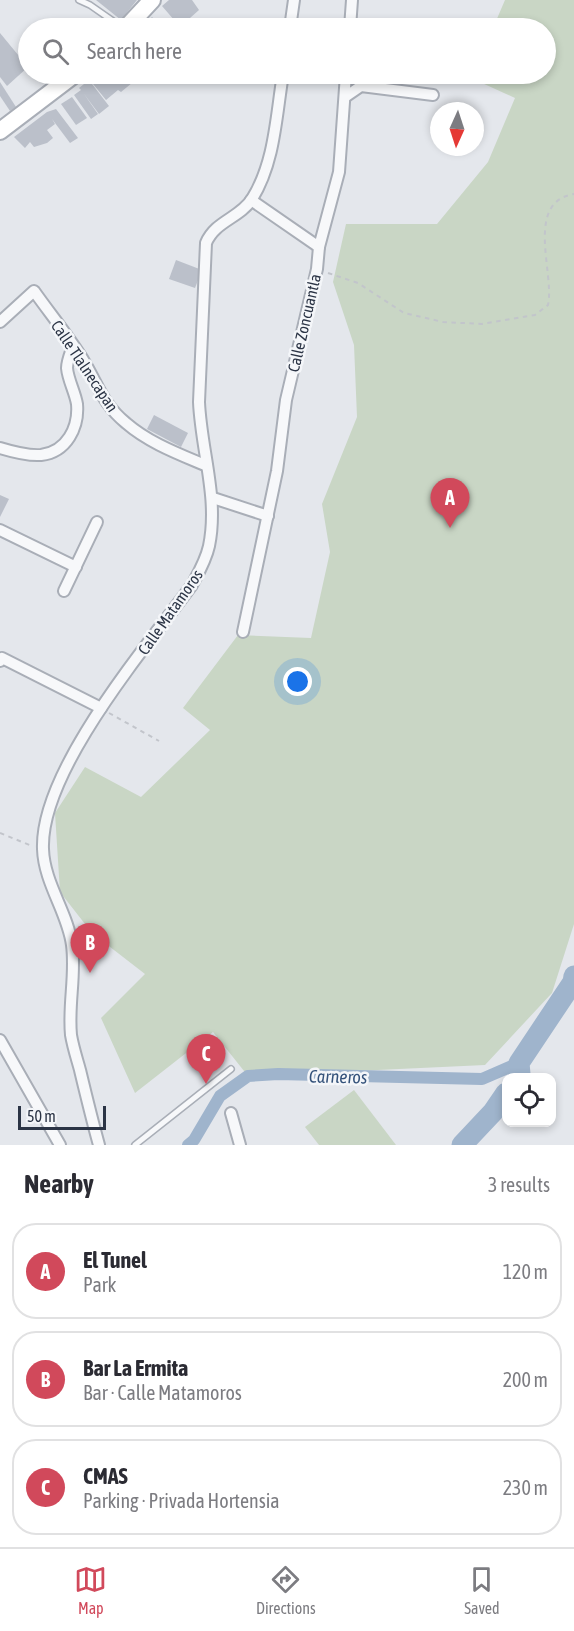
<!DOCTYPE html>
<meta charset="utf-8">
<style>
:root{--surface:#fff;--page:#f7f7f7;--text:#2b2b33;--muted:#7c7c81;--line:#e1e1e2;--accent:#d1495b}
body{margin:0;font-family:"Asap Condensed",sans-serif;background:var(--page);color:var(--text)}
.controls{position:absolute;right:18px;bottom:18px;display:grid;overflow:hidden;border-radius:12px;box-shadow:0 3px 9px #0003}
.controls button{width:54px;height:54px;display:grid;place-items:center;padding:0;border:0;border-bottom:2px solid var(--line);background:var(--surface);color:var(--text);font:30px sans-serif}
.compass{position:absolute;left:430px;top:102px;width:54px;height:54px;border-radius:50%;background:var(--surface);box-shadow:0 3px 9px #0003;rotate:183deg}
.scale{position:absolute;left:18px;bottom:15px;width:88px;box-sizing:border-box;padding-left:6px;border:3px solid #2b3445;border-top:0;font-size:16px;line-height:21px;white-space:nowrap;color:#2b3445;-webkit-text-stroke:4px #f4f6f9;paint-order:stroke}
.you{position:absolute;left:298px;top:682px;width:21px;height:21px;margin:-15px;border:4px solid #fff;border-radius:50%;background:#1a73e8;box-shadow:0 0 0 9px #1a73e833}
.badge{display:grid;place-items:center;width:39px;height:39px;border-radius:50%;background:var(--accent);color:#fff;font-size:20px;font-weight:700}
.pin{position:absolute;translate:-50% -50px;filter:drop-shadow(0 2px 3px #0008)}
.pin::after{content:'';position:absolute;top:32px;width:21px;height:18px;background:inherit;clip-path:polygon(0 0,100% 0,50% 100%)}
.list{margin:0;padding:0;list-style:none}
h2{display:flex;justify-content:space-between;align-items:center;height:78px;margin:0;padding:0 24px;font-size:26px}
h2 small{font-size:20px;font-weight:400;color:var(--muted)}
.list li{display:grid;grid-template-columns:39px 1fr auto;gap:18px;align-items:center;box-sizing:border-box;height:96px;margin:0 12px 12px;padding:0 12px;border:2px solid var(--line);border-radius:24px}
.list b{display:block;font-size:22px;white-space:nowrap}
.list p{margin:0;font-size:20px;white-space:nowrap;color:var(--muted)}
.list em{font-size:20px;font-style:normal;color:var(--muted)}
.icon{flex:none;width:33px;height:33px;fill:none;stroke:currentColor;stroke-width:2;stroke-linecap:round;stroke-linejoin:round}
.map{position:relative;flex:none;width:574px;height:1145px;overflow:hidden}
.search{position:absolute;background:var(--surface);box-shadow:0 3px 9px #0003;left:18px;right:18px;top:18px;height:66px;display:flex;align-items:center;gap:15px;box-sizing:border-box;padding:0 21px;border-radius:33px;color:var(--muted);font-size:22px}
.sheet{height:402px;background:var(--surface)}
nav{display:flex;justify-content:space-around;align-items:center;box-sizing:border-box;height:84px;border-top:2px solid var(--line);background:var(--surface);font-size:16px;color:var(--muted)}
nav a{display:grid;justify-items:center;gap:3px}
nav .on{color:var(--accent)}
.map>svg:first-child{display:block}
.green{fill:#c9d6c5}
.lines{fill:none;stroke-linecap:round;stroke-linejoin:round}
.canal{stroke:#9fb4cc;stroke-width:12}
.river{stroke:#9fb4cc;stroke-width:21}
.building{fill:#bbc0ca}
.lane-casing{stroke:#a9aeb7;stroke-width:8}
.street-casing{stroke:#a9aeb7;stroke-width:14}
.secondary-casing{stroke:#a9aeb7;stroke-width:20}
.path{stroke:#c2c5cb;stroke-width:2;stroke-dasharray:4.5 4.5;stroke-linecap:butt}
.lane{stroke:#f7f8fa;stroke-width:5}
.street{stroke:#f7f8fa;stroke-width:10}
.secondary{stroke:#fff;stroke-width:16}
.labels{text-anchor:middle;stroke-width:5;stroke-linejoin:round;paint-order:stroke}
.street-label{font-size:16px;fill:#2b3445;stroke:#f4f6f9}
.water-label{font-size:18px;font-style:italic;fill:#34527a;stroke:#f4f6f9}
</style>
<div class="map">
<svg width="574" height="1145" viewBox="0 0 574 1145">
<rect width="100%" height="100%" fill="#e4e7ec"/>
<g class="green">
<polygon points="505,0 574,0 574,924 552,993 485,1065 248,1076 213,1032 135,1093 101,1018 145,974 92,933 60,892 55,813 85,767 141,797 210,730 183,708 238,635 311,638 330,552 322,504 357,417 354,345 333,282 346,224 437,224 488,162 515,98 471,78 473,74 546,74 546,28 493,28"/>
<polygon points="354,1090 396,1145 319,1145 305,1127"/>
</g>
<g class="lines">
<polyline class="canal" points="188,1145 194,1140 220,1096 248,1076 278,1074 482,1079 519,1063"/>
<g class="river">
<polyline points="518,1078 520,1074 519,1063 573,982 574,976"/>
<polyline points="462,1145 493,1112 506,1093"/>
</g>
</g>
<g class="building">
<polygon points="96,0 137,0 121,20"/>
<polygon points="169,0 192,0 199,10 190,18 195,23 188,28 181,28 162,6"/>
<polygon points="152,17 163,28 139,28 145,24"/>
<polygon points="0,33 28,67 7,86 0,77"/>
<polygon points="37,74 53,74 44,81"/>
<polygon points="96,74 135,74 138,78 121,92 118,90 106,100 89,79"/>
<polygon points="89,80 109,106 99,114 84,94 98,114 91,119 74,95 81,90 79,88"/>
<polygon points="0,82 16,107 10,111 0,96"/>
<polygon points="72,97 87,118 76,125 61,104"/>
<polygon points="56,109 78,138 70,143 52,119 55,124 47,130 53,138 47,143 34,147 30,142 25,148 14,137 47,112"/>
<polygon points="176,260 202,270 195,288 169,279"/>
<polygon points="154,415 188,433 181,447 147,429"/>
<polygon points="0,495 9,499 0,517"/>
</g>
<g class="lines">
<defs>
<g id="lane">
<polyline points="79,0 90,5 123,28"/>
<polyline points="135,1145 231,1069"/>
</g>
<g id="street">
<polyline points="290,28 294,0"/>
<polyline points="350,28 352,0"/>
<polyline points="345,97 361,86 433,95"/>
<polyline points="251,200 319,247"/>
<path d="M0 322 34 291C51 315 70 338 85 363 99 387 103 404 126 423 149 443 179 454 207 466"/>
<path d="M0 448C13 452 27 456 41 455 67 452 79 427 77 404 75 392 68 380 67 368 67 361 71 352 73 346"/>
<polyline points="213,498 268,516"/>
<polyline points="0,530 76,567"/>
<polyline points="64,591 97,522"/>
<polyline points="243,632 277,471 286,400 317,269 319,247 339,172 346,74"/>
<polyline points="0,661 2,658 101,708"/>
<polyline points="0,1040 60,1145"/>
<polyline points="231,1113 240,1145"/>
<path d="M99 1145C92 1120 86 1095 80 1070 77 1059 73 1047 71 1035 68 1005 76 975 72 945 68 913 44 883 43 849 40 771 146 647 192 585 199 572 206 560 209 546 219 498 201 450 199 402L206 243C215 221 240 218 252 199 275 162 276 116 283 74"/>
</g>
<g id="secondary">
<polyline points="126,28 152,0"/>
<polyline points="0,131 75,74"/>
</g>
</defs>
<use href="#lane" class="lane-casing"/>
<use href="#street" class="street-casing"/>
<use href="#secondary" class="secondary-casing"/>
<g class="path">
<path d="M328 273 358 283 404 313 443 322 482 324 535 315 548 305C555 274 524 202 574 194"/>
<polyline points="109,713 159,741"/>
<polyline points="0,833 32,846"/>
</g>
<use href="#lane" class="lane"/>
<use href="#street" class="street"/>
<use href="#secondary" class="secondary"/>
</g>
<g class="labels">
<g class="street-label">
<text transform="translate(304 323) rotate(-77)" y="6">Calle Zoncuantla</text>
<text transform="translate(85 366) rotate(56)" y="6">Calle Tlalnecapan</text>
<text transform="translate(170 612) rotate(-55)" y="6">Calle Matamoros</text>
</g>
<g class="water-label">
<text transform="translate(338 1077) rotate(1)" y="6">Carneros</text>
</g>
</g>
</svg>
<div class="controls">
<button><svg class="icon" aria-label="locate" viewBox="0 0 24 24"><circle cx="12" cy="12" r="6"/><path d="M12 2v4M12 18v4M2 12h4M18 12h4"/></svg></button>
</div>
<svg class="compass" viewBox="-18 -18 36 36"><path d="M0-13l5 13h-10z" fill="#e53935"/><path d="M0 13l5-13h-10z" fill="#7c7c81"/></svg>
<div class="scale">50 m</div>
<div class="you"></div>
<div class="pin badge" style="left:450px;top:528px">A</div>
<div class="pin badge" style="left:90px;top:973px">B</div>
<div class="pin badge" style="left:206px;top:1084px">C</div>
<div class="search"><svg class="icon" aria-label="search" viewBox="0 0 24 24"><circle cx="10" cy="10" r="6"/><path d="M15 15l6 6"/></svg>Search here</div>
</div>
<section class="sheet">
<h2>Nearby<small>3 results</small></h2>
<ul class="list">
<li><span class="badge">A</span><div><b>El Tunel</b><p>Park</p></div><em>120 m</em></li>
<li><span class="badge">B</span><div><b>Bar La Ermita</b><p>Bar · Calle Matamoros</p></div><em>200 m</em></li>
<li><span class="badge">C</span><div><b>CMAS</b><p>Parking · Privada Hortensia</p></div><em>230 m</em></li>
</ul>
</section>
<nav>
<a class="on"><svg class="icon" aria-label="map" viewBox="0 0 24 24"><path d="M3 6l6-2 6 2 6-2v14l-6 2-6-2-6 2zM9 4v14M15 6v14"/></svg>Map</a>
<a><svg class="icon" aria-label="directions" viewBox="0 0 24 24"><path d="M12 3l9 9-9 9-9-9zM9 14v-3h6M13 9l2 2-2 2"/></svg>Directions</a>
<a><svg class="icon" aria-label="saved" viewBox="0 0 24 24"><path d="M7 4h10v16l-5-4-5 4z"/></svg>Saved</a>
</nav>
